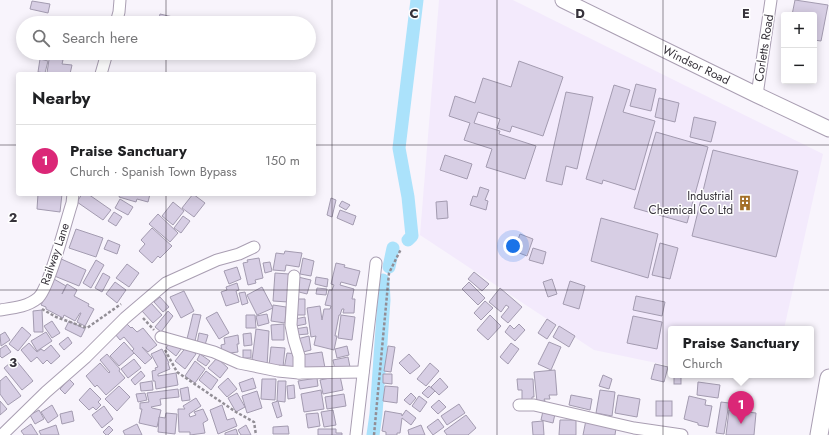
<!DOCTYPE html>
<meta charset="utf-8">
<style>
:root{--surface:#fff;--page:#f2f2f2;--text:#202124;--muted:#757577;--line:#e0e0e0;--accent:#db2777}
body{margin:0;font-family:Jost,sans-serif;background:var(--page);color:var(--text)}
.controls{position:absolute;right:12px;top:12px;display:grid;overflow:hidden;border-radius:4px;box-shadow:0 2px 10px #0003}
.controls button{width:36px;height:36px;display:grid;place-items:center;padding:0;border:0;border-bottom:1px solid var(--line);background:var(--surface);color:var(--text);font:20px sans-serif}
.you{position:absolute;left:513px;top:246px;width:14px;height:14px;margin:-10px;border:3px solid #fff;border-radius:50%;background:#1a73e8;box-shadow:0 0 0 6px #1a73e833}
.badge{display:grid;place-items:center;width:26px;height:26px;border-radius:50%;background:var(--accent);color:#fff;font-size:13px;font-weight:700}
.pin{position:absolute;translate:-50% -33px;filter:drop-shadow(0 1px 2px #0008)}
.pin::after{content:'';position:absolute;top:21px;width:14px;height:12px;background:inherit;clip-path:polygon(0 0,100% 0,50% 100%)}
.popup{position:absolute;left:668px;top:326px;width:146px;height:52px;box-sizing:border-box;display:grid;place-content:center;border-radius:4px;background:var(--surface);filter:drop-shadow(0 1px 3px #0005);font-size:13px;white-space:nowrap;color:var(--muted)}
.popup b{font-size:15px;color:var(--text)}
.popup::after{content:'';position:absolute;left:50%;top:100%;margin-left:-8px;border:8px solid transparent;border-top-color:var(--surface)}
.list{margin:0;padding:0;list-style:none}
h2{display:flex;justify-content:space-between;align-items:center;height:52px;margin:0;padding:0 16px;font-size:17px}
h2 small{font-size:13px;font-weight:400;color:var(--muted)}
.list li{display:grid;grid-template-columns:26px 1fr auto;gap:12px;align-items:center;box-sizing:border-box;height:72px;padding:0 16px;border-top:1px solid var(--line)}
.list b{display:block;font-size:15px;white-space:nowrap}
.list p{margin:0;font-size:13px;white-space:nowrap;color:var(--muted)}
.list em{font-size:13px;font-style:normal;color:var(--muted)}
.icon{flex:none;width:22px;height:22px;fill:none;stroke:currentColor;stroke-width:2;stroke-linecap:round;stroke-linejoin:round}
.map{position:relative;flex:none;width:829px;height:435px;overflow:hidden}
.search{position:absolute;background:var(--surface);box-shadow:0 2px 10px #0003;left:16px;top:16px;width:300px;height:44px;display:flex;align-items:center;gap:10px;box-sizing:border-box;padding:0 14px;border-radius:22px;color:var(--muted);font-size:15px}
.panel{position:absolute;background:var(--surface);box-shadow:0 2px 10px #0003;left:16px;top:72px;width:300px;height:124px;border-radius:4px}
.map>svg:first-child{display:block}
.built{fill:#f3eafc}
.lines{fill:none;stroke-linecap:round;stroke-linejoin:round}
.canal{stroke:#abe2fb;stroke-width:13}
.building{fill:#d7cee4;stroke:#a39bb0}
.minor-casing{stroke:#a99eb2;stroke-width:13}
.secondary-casing{stroke:#a99eb2;stroke-width:17}
.primary-casing{stroke:#a99eb2;stroke-width:19}
.path{stroke:#928e96;stroke-width:2.5;stroke-dasharray:3 2;stroke-linecap:butt}
.minor{stroke:#fff;stroke-width:11}
.secondary{stroke:#fff;stroke-width:15}
.primary{stroke:#fff;stroke-width:17}
.grid{fill:none;stroke:#36323a;stroke-width:1;stroke-opacity:0.55}
.labels{text-anchor:middle;stroke-width:3;stroke-linejoin:round;paint-order:stroke}
.street-label{font-size:12px;fill:#36323a;stroke:#fff}
.poi-label{font-size:12px;fill:#36323a;stroke:#fff;text-anchor:end}
.grid-label{font-size:13px;text-anchor:middle;font-weight:bold;fill:#36323a;stroke:#fff;stroke-width:3;stroke-linejoin:round;paint-order:stroke}
</style>
<div class="map">
<svg width="829" height="435" viewBox="0 0 829 435">
<rect width="100%" height="100%" fill="#f8f4fc"/>
<polygon class="built" points="439,0 513,0 823,154 784,329 671,329 671,366 594,350 420,235"/>
<g class="lines">
<g class="canal">
<polyline points="408,240 412,236 408,197 399,148 417,0"/>
<polyline points="389,267 393,248"/>
<polyline points="373,435 376,414 384,300 383,280"/>
</g>
</g>
<g class="building">
<polygon points="795,0 828,5 821,41 814,40 814,15 792,15"/>
<polygon points="32,1 50,4 48,13 30,9"/>
<polygon points="160,14 173,17 172,23 158,23"/>
<polygon points="77,17 100,23 75,23"/>
<polygon points="50,53 57,53 56,58 63,60 62,64 72,65 70,74 47,73"/>
<polygon points="81,53 97,53 90,53 90,59 80,57"/>
<polygon points="40,59 48,61 45,73 38,72"/>
<polygon points="519,61 563,77 543,136 512,126 510,132 497,128 500,119 478,112 474,123 500,131 499,134 536,146 525,179 486,167 492,149 464,140 470,123 449,116 455,96 475,103 483,78 511,87"/>
<polygon points="636,84 656,89 651,111 630,106"/>
<polygon points="614,85 630,90 623,112 655,121 635,190 603,180 602,184 586,179"/>
<polygon points="566,92 593,97 577,169 566,166 562,185 546,181"/>
<polygon points="659,98 679,103 675,122 655,117"/>
<polygon points="694,117 716,122 711,142 690,137"/>
<polygon points="656,132 708,147 687,223 634,208"/>
<polygon points="713,150 798,171 776,257 692,236"/>
<polygon points="445,155 472,164 467,179 440,170"/>
<polygon points="480,187 489,190 485,200 488,201 486,210 470,205 473,196 477,197"/>
<polygon points="38,194 62,194 60,212 37,209"/>
<polygon points="82,194 88,194 111,210 103,220 77,202"/>
<polygon points="120,194 150,194 148,202 137,199 136,202 119,197"/>
<polygon points="193,194 205,203 194,217 182,208"/>
<polygon points="331,198 336,200 332,217 327,215"/>
<polygon points="120,199 133,207 128,215 115,208"/>
<polygon points="342,201 350,205 346,210 339,206"/>
<polygon points="447,201 448,218 437,219 436,202"/>
<polygon points="173,202 184,211 173,225 162,216"/>
<polygon points="340,210 356,216 353,225 337,218"/>
<polygon points="114,212 122,217 116,226 108,221"/>
<polygon points="158,214 178,233 170,242 149,224"/>
<polygon points="183,216 190,221 181,233 174,228"/>
<polygon points="601,218 658,234 648,278 591,261"/>
<polygon points="152,228 172,246 160,258 158,256 152,263 139,251 145,244 141,240"/>
<polygon points="76,229 103,238 96,257 69,248"/>
<polygon points="520,234 533,239 527,256 514,251"/>
<polygon points="108,240 120,245 117,254 104,249"/>
<polygon points="660,243 678,248 670,279 652,275"/>
<polygon points="533,248 546,252 543,264 529,260"/>
<polygon points="285,251 302,253 299,267 286,265 285,271 273,270 276,253 284,254"/>
<polygon points="59,258 86,270 79,286 52,275"/>
<polygon points="259,258 263,278 255,280 256,283 248,285 243,263 248,262 247,260"/>
<polygon points="303,258 314,261 311,276 300,274"/>
<polygon points="96,260 104,265 91,288 83,283"/>
<polygon points="270,262 272,271 265,273 263,263"/>
<polygon points="336,263 345,265 344,267 360,271 356,286 341,282 340,285 354,289 352,299 355,299 354,313 343,313 344,309 342,309 340,315 339,315 335,336 337,336 334,350 314,345 316,336 311,337 307,308 320,306 322,320 324,309 330,309 331,306 325,305 329,290 332,290 334,285 331,284"/>
<polygon points="127,264 139,273 129,287 116,278"/>
<polygon points="237,267 241,279 229,284 224,271"/>
<polygon points="474,272 489,284 482,291 468,279"/>
<polygon points="103,273 110,277 102,292 95,288"/>
<polygon points="275,273 289,274 288,302 273,301"/>
<polygon points="298,277 311,280 307,294 295,291"/>
<polygon points="316,277 328,279 327,287 315,284"/>
<polygon points="54,279 66,286 62,294 67,284 77,290 74,296 89,304 88,306 94,309 85,326 77,322 81,313 80,313 75,321 64,315 63,318 46,309 46,307 41,305"/>
<polygon points="552,279 557,294 548,297 543,282"/>
<polygon points="570,281 585,286 579,309 563,304"/>
<polygon points="115,282 126,290 117,303 106,294"/>
<polygon points="469,282 485,298 478,305 462,289"/>
<polygon points="237,283 239,290 236,291 239,302 226,306 221,292 227,290 226,287"/>
<polygon points="262,287 273,308 257,315 247,295"/>
<polygon points="317,288 327,289 326,295 316,294"/>
<polygon points="500,288 522,307 508,323 501,317 509,307 506,305 501,312 489,302"/>
<polygon points="184,291 194,311 181,318 170,297"/>
<polygon points="245,292 248,303 242,305 239,293"/>
<polygon points="636,296 665,302 662,316 633,310"/>
<polygon points="160,297 169,307 163,312 154,302"/>
<polygon points="295,299 305,299 305,315 294,315"/>
<polygon points="485,301 493,308 481,320 474,313"/>
<polygon points="151,303 162,315 153,323 142,311"/>
<polygon points="273,305 286,307 285,323 271,321"/>
<polygon points="42,310 43,332 34,332 33,311"/>
<polygon points="168,311 173,316 161,332 155,327"/>
<polygon points="217,312 229,333 219,339 206,318"/>
<polygon points="193,314 201,315 195,341 187,339"/>
<polygon points="267,314 269,323 258,326 256,316"/>
<polygon points="246,315 255,315 256,328 246,328"/>
<polygon points="341,315 355,317 352,340 338,338"/>
<polygon points="490,315 501,326 488,340 477,330"/>
<polygon points="633,316 662,322 657,349 627,343"/>
<polygon points="305,317 306,324 296,326 295,319"/>
<polygon points="547,319 556,325 547,339 538,333"/>
<polygon points="52,321 60,333 52,338 44,326"/>
<polygon points="69,321 85,329 81,337 65,329"/>
<polygon points="127,324 131,328 132,327 137,332 143,328 157,345 148,352 142,347 152,358 145,364 132,351 134,349 124,337 120,340 115,334"/>
<polygon points="284,324 284,340 272,340 271,325"/>
<polygon points="519,324 525,330 515,341 505,332 510,325 514,329"/>
<polygon points="559,326 575,336 569,347 553,337"/>
<polygon points="22,327 31,335 18,351 9,344"/>
<polygon points="307,327 308,334 296,335 295,329"/>
<polygon points="256,329 269,331 267,367 253,365 254,360 252,360"/>
<polygon points="5,332 10,340 1,346 0,335"/>
<polygon points="46,332 52,341 37,351 31,341"/>
<polygon points="199,333 208,335 205,345 197,344"/>
<polygon points="251,333 252,345 244,346 243,334"/>
<polygon points="238,335 239,344 237,344 238,352 222,354 221,345 225,344 224,338"/>
<polygon points="309,336 311,350 299,353 297,339"/>
<polygon points="68,337 72,343 64,350 59,344"/>
<polygon points="171,341 181,349 176,356 166,348"/>
<polygon points="124,342 134,353 119,366 110,356"/>
<polygon points="549,342 561,347 551,370 538,364"/>
<polygon points="29,343 37,352 41,349 44,351 51,345 60,356 51,364 47,360 43,364 37,357 31,362 21,350"/>
<polygon points="511,343 519,349 508,364 500,357"/>
<polygon points="6,345 11,352 2,358 0,356 0,349"/>
<polygon points="187,346 196,354 185,369 175,361"/>
<polygon points="347,346 349,355 337,358 335,349"/>
<polygon points="388,346 395,347 391,372 384,371"/>
<polygon points="271,347 285,348 283,367 269,366"/>
<polygon points="162,349 169,363 168,363 170,369 158,374 158,376 176,373 178,385 156,389 155,381 153,381 152,371 156,370 155,368 158,367 151,354"/>
<rect x="243" y="350" width="8" height="8"/>
<polygon points="322,352 325,368 304,372 301,355"/>
<polygon points="287,353 298,354 295,370 284,369"/>
<polygon points="107,354 120,369 119,371 125,378 106,395 97,385 95,387 86,376 100,363 109,373 110,372 100,360"/>
<polygon points="200,354 210,361 206,366 197,360"/>
<polygon points="409,354 420,366 410,374 399,363"/>
<polygon points="348,357 350,367 335,370 333,360"/>
<polygon points="217,358 228,368 220,378 208,368"/>
<polygon points="15,359 33,381 22,390 4,368"/>
<polygon points="134,359 141,368 128,378 121,369"/>
<polygon points="195,361 205,369 195,383 185,376"/>
<polygon points="430,363 439,371 426,386 417,379"/>
<polygon points="655,364 668,367 664,382 651,379"/>
<polygon points="555,370 557,395 549,395 550,399 544,399 545,401 537,402 534,372"/>
<polygon points="141,371 145,376 135,385 131,380"/>
<polygon points="206,371 218,380 211,390 199,380"/>
<polygon points="383,374 392,374 392,384 383,383"/>
<polygon points="603,375 612,379 609,389 599,386"/>
<rect x="674" y="375" width="7" height="9"/>
<polygon points="6,376 21,396 8,405 0,394 0,381"/>
<polygon points="340,376 343,390 323,394 320,380"/>
<polygon points="228,378 237,389 227,397 218,387"/>
<polygon points="253,378 256,388 242,392 239,383"/>
<polygon points="317,378 318,386 300,389 298,381"/>
<polygon points="440,378 448,387 439,395 431,387"/>
<polygon points="69,379 74,384 65,394 60,389"/>
<polygon points="262,379 276,379 275,400 261,399"/>
<polygon points="517,379 533,379 534,397 532,397 532,402 522,403 522,390 518,390"/>
<polygon points="152,381 153,390 141,391 140,383"/>
<polygon points="278,381 286,381 285,402 277,401"/>
<polygon points="698,382 720,385 718,398 697,395"/>
<polygon points="294,385 295,398 288,399 287,386"/>
<polygon points="119,386 130,397 117,411 105,399"/>
<polygon points="385,386 398,387 397,403 383,401"/>
<polygon points="429,386 435,391 428,398 422,393"/>
<polygon points="188,387 190,400 182,401 180,389"/>
<polygon points="90,388 101,399 98,402 101,405 96,410 93,407 89,410 79,400"/>
<polygon points="178,389 179,397 160,399 161,405 151,407 152,408 161,410 157,427 139,423 142,409 140,409 140,403 149,402 147,393"/>
<polygon points="321,390 324,409 304,412 301,394"/>
<polygon points="600,390 615,392 612,416 596,413"/>
<polygon points="257,391 262,408 247,413 242,396"/>
<polygon points="145,393 147,400 138,402 136,394"/>
<polygon points="237,393 245,407 236,412 228,398"/>
<polygon points="411,393 416,398 410,405 404,400"/>
<polygon points="344,394 346,406 327,409 325,397"/>
<polygon points="571,395 592,399 590,410 569,405"/>
<polygon points="618,395 640,399 637,417 615,413"/>
<polygon points="419,396 427,402 420,412 412,406"/>
<polygon points="689,396 706,400 705,405 712,406 708,427 698,425 698,423 684,419"/>
<polygon points="196,398 201,406 189,414 190,417 196,415 194,412 203,409 208,420 203,423 205,433 190,435 190,432 179,432 178,409 185,409 183,406"/>
<polygon points="439,400 446,407 438,414 431,407"/>
<polygon points="0,401 7,409 0,415"/>
<polygon points="278,401 282,416 277,418 272,403"/>
<rect x="656" y="401" width="16" height="15"/>
<polygon points="721,402 729,403 724,434 716,433"/>
<polygon points="459,404 465,413 447,425 441,416"/>
<polygon points="52,405 58,416 48,423 41,412"/>
<polygon points="222,405 227,420 234,418 237,426 218,434 210,410"/>
<polygon points="104,406 113,419 102,428 92,415"/>
<polygon points="39,410 44,419 35,424 30,415"/>
<polygon points="333,410 336,425 324,427 321,412"/>
<polygon points="406,410 416,418 411,425 402,418 400,433 397,433 397,435 386,435 386,432 382,431 385,411 402,414 402,416"/>
<polygon points="729,410 756,413 754,435 726,435"/>
<polygon points="72,411 74,421 62,424 60,414"/>
<polygon points="543,411 555,414 553,423 541,420"/>
<polygon points="166,413 177,414 175,434 158,432 159,417 165,418"/>
<polygon points="318,413 320,426 308,428 306,414"/>
<polygon points="466,415 476,428 468,435 447,435 444,431"/>
<polygon points="438,419 444,427 433,435 427,427"/>
<polygon points="560,420 576,420 576,435 559,435"/>
<polygon points="586,420 616,428 615,435 583,435"/>
<polygon points="543,421 544,435 533,435 532,422"/>
<polygon points="31,424 38,435 24,435 21,431"/>
<polygon points="137,424 142,435 125,435 123,431"/>
<polygon points="56,425 59,435 41,435 39,431"/>
<polygon points="246,425 251,435 241,435 238,430"/>
<polygon points="421,425 425,435 409,435 408,430"/>
<polygon points="109,426 113,430 108,435 106,435 103,432"/>
<polygon points="288,426 289,434 273,434 273,427"/>
<polygon points="236,429 238,435 225,435 225,433"/>
<polygon points="318,429 336,429 336,433 342,433 342,435 318,435"/>
</g>
<g class="lines">
<defs>
<g id="minor">
<polyline points="116,23 119,12 120,0"/>
<polyline points="101,74 107,53"/>
<polyline points="757,95 771,0"/>
<polyline points="294,276 291,325 294,340 299,356 299,373"/>
<path d="M0 310C13 308 27 307 38 298 49 289 66 221 72 203L73 194"/>
<polyline points="161,337 214,352 239,363 278,371 299,373 363,372"/>
<polyline points="519,405 534,405 634,428 682,435"/>
<polyline points="2,435 46,392 86,357 125,318 166,283 217,260 239,254 254,247"/>
<polyline points="356,435 376,263"/>
</g>
<polyline id="secondary" points="563,0 757,95 829,129"/>
<polyline id="primary" points="819,435 829,378"/>
</defs>
<use href="#minor" class="minor-casing"/>
<use href="#secondary" class="secondary-casing"/>
<use href="#primary" class="primary-casing"/>
<g class="path">
<polyline points="42,309 56,317 87,328 121,304"/>
<polyline points="143,318 154,330"/>
<polyline points="165,350 177,372 236,412 254,422 256,435"/>
<polyline points="374,435 389,273 401,249"/>
</g>
<use href="#minor" class="minor"/>
<use href="#secondary" class="secondary"/>
<use href="#primary" class="primary"/>
</g>
<path class="grid" d="M166 0V23M332 0V435M497 0V435M663 0V435M166 53V74M0 145H18M314 145H829M166 194V435M0 290H829"/>
<defs>
<symbol id="building-bare" viewBox="-9 -9 18 18"><path d="M-4-6H4V6H1V3H-1V6H-4ZM-2.5-4.3h1.7v1.8h-1.7ZM.8-4.3h1.7v1.8H.8ZM-2.5-1h1.7V.8h-1.7ZM.8-1h1.7V.8H.8Z" fill="#a46f28" stroke="#fff" stroke-width="2.5" paint-order="stroke"/></symbol>
</defs>
<g fill-rule="evenodd">
<use href="#building-bare" x="734" y="192" width="22" height="22"/>
</g>
<g class="labels">
<g class="street-label">
<text transform="translate(764 48) rotate(-81)" y="4">Corletts Road</text>
<text transform="translate(696 65) rotate(26)" y="4">Windsor Road</text>
<text transform="translate(55 254) rotate(-71)" y="4">Railway Lane</text>
</g>
<g class="poi-label">
<text x="733" y="200">Industrial<tspan x="733" dy="14">Chemical Co Ltd</tspan></text>
</g>
</g>
<g class="grid-label">
<text x="414" y="18">C</text>
<text x="580" y="18">D</text>
<text x="746" y="18">E</text>
<text x="13" y="222">2</text>
<text x="13" y="367">3</text>
</g>
</svg>
<div class="controls">
<button>+</button>
<button>−</button>
</div>
<div class="you"></div>
<div class="pin badge" style="left:741px;top:424px">1</div>
<div class="popup"><b>Praise Sanctuary</b>Church</div>
<div class="search"><svg class="icon" aria-label="search" viewBox="0 0 24 24"><circle cx="10" cy="10" r="6"/><path d="M15 15l6 6"/></svg>Search here</div>
<section class="panel">
<h2>Nearby<small></small></h2>
<ul class="list">
<li><span class="badge">1</span><div><b>Praise Sanctuary</b><p>Church · Spanish Town Bypass</p></div><em>150 m</em></li>
</ul>
</section>
</div>
